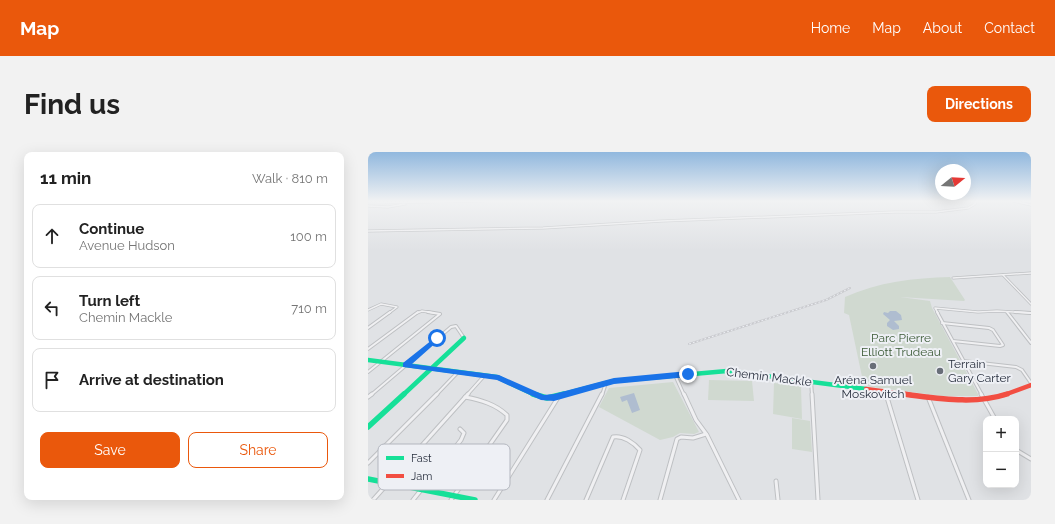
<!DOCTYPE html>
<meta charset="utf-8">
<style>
:root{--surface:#fff;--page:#f2f2f2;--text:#222;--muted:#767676;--line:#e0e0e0;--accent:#ea580c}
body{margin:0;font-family:Raleway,sans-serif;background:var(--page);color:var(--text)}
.controls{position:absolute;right:12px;bottom:12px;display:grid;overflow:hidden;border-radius:8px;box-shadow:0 4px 16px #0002}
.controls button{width:36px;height:36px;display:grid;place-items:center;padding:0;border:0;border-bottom:1px solid var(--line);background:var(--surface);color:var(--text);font:20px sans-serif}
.compass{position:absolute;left:567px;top:12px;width:36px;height:36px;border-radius:50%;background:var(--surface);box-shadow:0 4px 16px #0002;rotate:72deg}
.stop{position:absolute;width:12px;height:12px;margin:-9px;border:3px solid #1a73e8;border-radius:50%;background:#fff}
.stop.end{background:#1a73e8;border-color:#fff;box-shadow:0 1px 4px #0008}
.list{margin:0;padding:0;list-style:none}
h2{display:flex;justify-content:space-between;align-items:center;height:52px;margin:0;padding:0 16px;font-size:17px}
h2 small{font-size:13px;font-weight:400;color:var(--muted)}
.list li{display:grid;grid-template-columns:26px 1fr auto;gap:12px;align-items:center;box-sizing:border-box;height:64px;margin:0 8px 8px;padding:0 8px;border:1px solid var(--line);border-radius:8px}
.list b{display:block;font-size:15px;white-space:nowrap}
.list p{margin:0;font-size:13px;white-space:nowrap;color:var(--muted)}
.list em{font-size:13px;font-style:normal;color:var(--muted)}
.actions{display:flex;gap:8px;padding:12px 16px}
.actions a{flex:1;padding:9px 0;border:1px solid var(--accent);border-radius:8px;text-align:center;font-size:14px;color:var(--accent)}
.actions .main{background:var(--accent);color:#fff}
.icon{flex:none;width:22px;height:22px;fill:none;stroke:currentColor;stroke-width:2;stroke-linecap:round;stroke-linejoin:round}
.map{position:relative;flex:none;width:663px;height:348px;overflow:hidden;border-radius:8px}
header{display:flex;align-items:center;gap:24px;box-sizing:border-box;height:56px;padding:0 20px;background:var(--accent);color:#fff}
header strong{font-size:19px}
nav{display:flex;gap:22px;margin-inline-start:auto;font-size:14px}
.intro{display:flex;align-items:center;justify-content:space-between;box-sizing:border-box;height:96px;padding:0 24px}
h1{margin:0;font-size:28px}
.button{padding:10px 18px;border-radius:8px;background:var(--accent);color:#fff;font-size:14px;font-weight:700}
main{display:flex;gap:24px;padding:0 24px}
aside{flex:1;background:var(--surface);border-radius:8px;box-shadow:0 4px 16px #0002}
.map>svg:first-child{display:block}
.green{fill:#d0d9d0}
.water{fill:#afbdd0}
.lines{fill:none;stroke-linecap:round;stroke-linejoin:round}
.street-far2-casing{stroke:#bec0c3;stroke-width:3}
.street-far1-casing{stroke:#bec0c3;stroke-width:4}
.street-casing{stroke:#bec0c3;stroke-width:5}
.street-far2{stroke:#f0f0f2;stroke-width:1.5}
.street-far1{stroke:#f0f0f2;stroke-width:2}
.street{stroke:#f0f0f2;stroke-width:3}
.fast-far1{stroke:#16e098;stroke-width:4.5}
.fast{stroke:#16e098;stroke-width:5.5}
.jam-far1{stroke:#f24e42;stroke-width:4.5}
.jam{stroke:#f24e42;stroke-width:5.5}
.rail-casing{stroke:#c9cace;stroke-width:2}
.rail{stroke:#eef0f5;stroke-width:1;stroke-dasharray:2;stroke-linecap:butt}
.route{fill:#1a73e8}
.poi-dot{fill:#686e78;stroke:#eef0f5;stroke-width:1.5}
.labels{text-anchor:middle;stroke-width:4;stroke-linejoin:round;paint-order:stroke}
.park-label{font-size:12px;fill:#3a5935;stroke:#eef0f5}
.poi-label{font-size:12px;fill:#282f3e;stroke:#eef0f5;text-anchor:start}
.street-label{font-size:12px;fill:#282f3e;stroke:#eef0f5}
.key{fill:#eef0f5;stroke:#b3b6be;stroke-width:1}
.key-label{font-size:11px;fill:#282f3e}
</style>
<header>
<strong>Map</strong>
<nav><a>Home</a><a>Map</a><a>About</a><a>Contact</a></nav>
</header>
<div class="intro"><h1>Find us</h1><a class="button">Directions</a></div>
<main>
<aside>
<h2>11 min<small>Walk · 810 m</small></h2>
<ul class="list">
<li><svg class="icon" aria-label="ahead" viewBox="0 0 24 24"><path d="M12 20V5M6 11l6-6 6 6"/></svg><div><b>Continue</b><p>Avenue Hudson</p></div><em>100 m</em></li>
<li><svg class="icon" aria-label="left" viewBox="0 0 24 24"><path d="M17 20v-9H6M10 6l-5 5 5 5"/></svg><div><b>Turn left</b><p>Chemin Mackle</p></div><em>710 m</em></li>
<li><svg class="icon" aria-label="arrive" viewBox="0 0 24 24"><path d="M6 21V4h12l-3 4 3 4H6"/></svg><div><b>Arrive at destination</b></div></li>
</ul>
<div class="actions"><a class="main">Save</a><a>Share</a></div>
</aside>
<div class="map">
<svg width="663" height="348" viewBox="0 0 663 348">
<rect width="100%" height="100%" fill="#e0e2e5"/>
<g class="green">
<path d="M582 125 597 148 596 149 532 145 562 149 564 156 610 242V244H574L496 234 481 163 476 161 477 145C510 130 546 126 582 125Z"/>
<polygon points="341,228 384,229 386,249 340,248"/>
<polygon points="305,230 331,280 326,282 312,281 305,285 292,288 231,255 241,236"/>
<polygon points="406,231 433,234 434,267 405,262"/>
<polygon points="424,266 442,269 444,300 424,297"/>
</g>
<g class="water">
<polygon points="522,159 528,159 533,163 534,168 526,169 531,174 531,177 525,178 519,174 519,171 522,168 515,162 516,160 520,161"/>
<polygon points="266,241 272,258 264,261 259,248 254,250 252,245"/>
</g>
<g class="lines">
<defs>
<g id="street-far2">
<polyline points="646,49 663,53"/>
<polyline points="0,51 116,49"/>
<polyline points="0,54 20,55 37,52"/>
<polyline points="0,79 175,76 294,69 527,60 568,60 600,56 607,52 608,49"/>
<polyline points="635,123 663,152"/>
<polyline points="585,126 663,121"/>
<polyline points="0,158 13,152 29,155 21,161"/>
<polyline points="49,161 54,159 66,161"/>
<polyline points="570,161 567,156 610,160 629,159 663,161"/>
</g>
<g id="street-far1">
<polyline points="569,160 614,243"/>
<polyline points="639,160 663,191"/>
<polyline points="647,160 663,161"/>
<polyline points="574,171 621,176 625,178 635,193 632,194 585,189"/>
<polyline points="0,176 22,160"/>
<polyline points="0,197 50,160"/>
<polyline points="595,209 648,215 654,218 663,231"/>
<polyline points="0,220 72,162 60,160"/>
<polyline points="307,223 316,243"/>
<polyline points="443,229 444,243"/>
<polyline points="518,240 519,243"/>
<polyline points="3,243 83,175 88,174 96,186"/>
<polyline points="68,243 90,220"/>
<polyline points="99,243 116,224"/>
<polyline points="234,243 238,231"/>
</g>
<g id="street">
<polyline points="316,242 328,268 339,283 371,348"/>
<polyline points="444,242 450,348"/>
<polyline points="518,242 550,348"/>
<polyline points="613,242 627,267"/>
<polyline points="0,245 4,242"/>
<polyline points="560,245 601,348"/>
<polyline points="648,298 663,307"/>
<polyline points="0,311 69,242"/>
<polyline points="408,329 410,348"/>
<polyline points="5,348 100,242"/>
<polyline points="45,348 93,288 96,281 92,277"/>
<path d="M83 348 139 268V263C127 252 113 248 97 245"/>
<polyline points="126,348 191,244"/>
<polyline points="179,348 234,242"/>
<path d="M218 348 245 285C255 283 266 291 272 298L255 348"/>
<polyline points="292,348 309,287 313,285 325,286 338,282"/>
</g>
</defs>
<use href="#street-far2" class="street-far2-casing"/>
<use href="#street-far1" class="street-far1-casing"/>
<use href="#street" class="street-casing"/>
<use href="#street-far2" class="street-far2"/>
<use href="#street-far1" class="street-far1"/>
<use href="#street" class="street"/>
<g class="fast-far1">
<polyline points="0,208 129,225 167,243"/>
<polyline points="35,243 96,186"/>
<polyline points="192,243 246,229 359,219 498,237"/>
</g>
<g class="fast">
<polyline points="165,242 179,246 196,242"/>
<polyline points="0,275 36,242"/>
<polyline points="0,327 107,348"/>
</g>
<g class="jam-far1">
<polyline points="498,237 543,243"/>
<polyline points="636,243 663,233"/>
</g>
<path class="jam" d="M535 242C569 246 606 253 639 242"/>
<defs>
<polyline id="rail" points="321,192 458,148 482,136"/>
</defs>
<use href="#rail" class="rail-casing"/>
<use href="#rail" class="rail"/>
</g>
<linearGradient id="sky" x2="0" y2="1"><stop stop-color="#91b8de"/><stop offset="0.5" stop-color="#f1f2f3"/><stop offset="1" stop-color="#f1f2f3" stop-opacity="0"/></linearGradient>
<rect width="663" height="98" fill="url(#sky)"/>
<polygon class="route" points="69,184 72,186 71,188 44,212 131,223 176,243 186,242 246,226 320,219 323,222 320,225 246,232 186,249 173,248 129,228 35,215 35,211"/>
<g class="poi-dot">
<circle cx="505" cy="214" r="4"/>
<circle cx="572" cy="219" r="4"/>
</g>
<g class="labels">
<g class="park-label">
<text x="533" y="190">Parc Pierre<tspan x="533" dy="14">Elliott Trudeau</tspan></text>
</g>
<g class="poi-label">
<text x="580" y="216">Terrain<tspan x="580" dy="14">Gary Carter</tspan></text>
<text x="505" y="232" text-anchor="middle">Aréna Samuel<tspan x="505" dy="14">Moskovitch</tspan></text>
</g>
<g class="street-label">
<text transform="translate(401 225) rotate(7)" y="4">Chemin Mackle</text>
</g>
</g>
<rect x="10" y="292" width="132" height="46" rx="6" class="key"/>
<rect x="18" y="304" width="18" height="4" fill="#16e098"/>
<rect x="18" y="322" width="18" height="4" fill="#f24e42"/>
<g class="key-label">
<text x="43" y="310">Fast</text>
<text x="43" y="328">Jam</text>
</g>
</svg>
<div class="controls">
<button>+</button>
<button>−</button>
</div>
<svg class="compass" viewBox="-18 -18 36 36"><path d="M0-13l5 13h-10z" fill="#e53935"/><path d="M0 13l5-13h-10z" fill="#767676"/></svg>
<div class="stop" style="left:69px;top:186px"></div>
<div class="stop end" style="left:320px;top:222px"></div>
</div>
</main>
